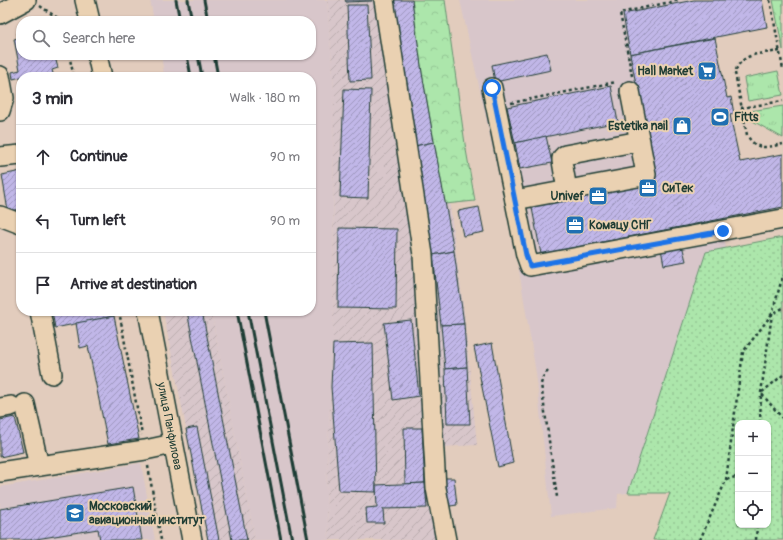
<!DOCTYPE html>
<meta charset="utf-8">
<style>
:root{--surface:#fff;--page:#f2f2f3;--text:#2b2b33;--muted:#7c7c81;--line:#e1e1e2}
body{margin:0;font-family:Pangolin,sans-serif;background:var(--page);color:var(--text)}
.controls{position:absolute;right:12px;bottom:12px;display:grid;overflow:hidden;border-radius:8px;box-shadow:0 1px 3px #0004}
.controls button{width:36px;height:36px;display:grid;place-items:center;padding:0;border:0;border-bottom:1px solid var(--line);background:var(--surface);color:var(--text);font:20px sans-serif}
.stop{position:absolute;width:12px;height:12px;margin:-9px;border:3px solid #1a73e8;border-radius:50%;background:#fff}
.stop.end{background:#1a73e8;border-color:#fff;box-shadow:0 1px 4px #0008}
.list{margin:0;padding:0;list-style:none}
h2{display:flex;justify-content:space-between;align-items:center;height:52px;margin:0;padding:0 16px;font-size:17px}
h2 small{font-size:13px;font-weight:400;color:var(--muted)}
.list li{display:grid;grid-template-columns:26px 1fr auto;gap:12px;align-items:center;box-sizing:border-box;height:64px;padding:0 16px;border-top:1px solid var(--line)}
.list b{display:block;font-size:15px;white-space:nowrap}
.list em{font-size:13px;font-style:normal;color:var(--muted)}
.icon{flex:none;width:22px;height:22px;fill:none;stroke:currentColor;stroke-width:2;stroke-linecap:round;stroke-linejoin:round}
.map{position:relative;flex:none;width:783px;height:540px;overflow:hidden}
.search{position:absolute;background:var(--surface);box-shadow:0 1px 3px #0004;left:16px;top:16px;width:300px;height:44px;display:flex;align-items:center;gap:10px;box-sizing:border-box;padding:0 14px;border-radius:16px;color:var(--muted);font-size:15px}
.panel{position:absolute;background:var(--surface);box-shadow:0 1px 3px #0004;left:16px;top:72px;width:300px;height:244px;border-radius:16px}
.map>svg:first-child{display:block}
.built{fill:#d8c6ca}
.industrial{fill:url(#industrial-furrows)}
.grass{fill:url(#grass-tufts);stroke:#669270}
.forest{fill:url(#forest-crowns);stroke:#669270}
.park{fill:url(#park-dots);stroke:#669270;fill-rule:evenodd}
.building{fill:url(#building-hatch);stroke:#1f3d34}
.lines{fill:none;stroke-linecap:round;stroke-linejoin:round}
.minor-casing{stroke:#1f3d34;stroke-width:22}
.path{stroke:#1f3d34;stroke-width:2.5;stroke-dasharray:3 3;stroke-linecap:butt}
.minor{stroke:#ead1b2;stroke-width:19}
.rail{stroke:#1f3d34;stroke-width:3}
.route{stroke:#1a73e8;stroke-width:5}
.labels{text-anchor:middle;stroke-width:4;stroke-linejoin:round;paint-order:stroke}
.poi-label{font-size:12px;font-weight:bold;fill:#1f3d34;stroke:#ead1b2;text-anchor:start}
.street-label{font-size:12px;fill:#1f3d34;stroke:#ead1b2}
</style>
<div class="map">
<svg width="783" height="540" viewBox="0 0 783 540">
<defs>
<pattern id="industrial-furrows" width="10" height="10" patternUnits="userSpaceOnUse"><rect width="10" height="10" fill="#d8c6ca"/><path d="M-1 1l2-2M0 10L10 0M9 11l2-2" fill="none" stroke="#b9abae"/></pattern>
<pattern id="grass-tufts" width="24" height="20" patternUnits="userSpaceOnUse"><rect width="24" height="20" fill="#ace6ab"/><path d="M3 7l-1-3M5 7V3M7 7l1-3M15 17l-1-3M17 17v-4M19 17l1-3" fill="none" stroke="#94c694"/></pattern>
<pattern id="forest-crowns" width="20" height="18" patternUnits="userSpaceOnUse"><rect width="20" height="18" fill="#ace6ab"/><path d="M2 6a3 3 0 1 1 6 0M12 15a3 3 0 1 1 6 0" fill="none" stroke="#94c694"/></pattern>
<pattern id="park-dots" width="8" height="8" patternUnits="userSpaceOnUse"><rect width="8" height="8" fill="#ace6ab"/><path d="M2 2h.1M6 6h.1" fill="none" stroke="#94c694" stroke-width="1.8" stroke-linecap="round"/></pattern>
<pattern id="building-hatch" width="6" height="6" patternUnits="userSpaceOnUse"><rect width="6" height="6" fill="#c1b7e8"/><path d="M-1 1l2-2M0 6l6-6M5 7l2-2" fill="none" stroke="#9c96bd"/></pattern>
</defs>
<rect width="100%" height="100%" fill="#e2ccbd"/>
<filter id="ink" filterUnits="userSpaceOnUse"><feTurbulence type="fractalNoise" baseFrequency=".025" numOctaves="2"/><feDisplacementMap in="SourceGraphic" scale="8" xChannelSelector="R" yChannelSelector="G"/><feConvolveMatrix kernelMatrix="1 2 1 2 8 2 1 2 1" color-interpolation-filters="sRGB"/></filter>
<g filter="url(#ink)">
<g class="built">
<polygon points="150,0 327,0 334,89 333,344 326,491 329,540 255,540 211,311 311,311 311,77 172,77 171,72 164,74 161,55 311,55 311,21 154,21"/>
<polygon points="460,0 762,0 767,27 715,38 727,98 731,97 734,114 730,115 740,162 783,207 721,219 726,248 706,252 628,493 618,494 617,508 551,516 536,373 517,258"/>
<polygon points="141,463 155,540 0,540 0,487"/>
</g>
<g class="industrial">
<polygon points="327,0 415,0 450,207 464,313 477,445 442,447 443,540 329,540 326,491 333,344 334,89"/>
<polygon points="163,311 211,311 255,540 208,540"/>
</g>
<g class="grass">
<polygon points="778,71 783,95 748,101 744,78"/>
<polygon points="783,106 783,138 751,120 750,111"/>
</g>
<g class="forest">
<polygon points="412,0 445,0 465,144 475,201 445,204 422,73"/>
<polygon points="773,0 783,0 783,50"/>
</g>
<path class="park" d="M783 237V540H653L670 493H628L706 252ZM738 423H768V525H738Z"/>
<g class="building">
<polygon points="345,0 372,0 372,1 346,2"/>
<polygon points="388,0 412,0 422,73 434,142 410,147"/>
<polygon points="694,0 762,0 767,27 630,54 623,14"/>
<polygon points="347,5 367,5 371,80 350,81"/>
<polygon points="21,32 21,55 49,55 50,58 55,57 58,68 52,70 54,77 21,77 13,79 12,72 20,70 14,39 18,38 17,33"/>
<polygon points="715,38 727,98 731,97 734,114 730,115 740,162 783,154 783,207 541,254 531,203 655,179 630,54"/>
<polygon points="547,53 551,70 495,82 492,65"/>
<polygon points="611,86 618,122 515,143 507,107"/>
<polygon points="344,89 371,90 368,198 340,197"/>
<polygon points="546,136 552,163 520,169 515,143"/>
<polygon points="434,142 454,251 433,255 410,147"/>
<polygon points="21,171 21,209 8,211 2,175"/>
<polygon points="479,207 484,232 463,236 458,211"/>
<polygon points="339,228 397,229 396,309 338,308"/>
<polygon points="682,245 686,261 664,265 661,249"/>
<polygon points="454,251 464,324 441,325 433,255"/>
<polygon points="52,311 113,311 114,316 55,328"/>
<polygon points="187,311 202,311 247,540 232,540"/>
<polygon points="114,316 139,439 108,444 88,346 80,348 76,323"/>
<polygon points="411,320 419,396 393,400 384,323"/>
<polygon points="464,324 467,367 445,369 441,325"/>
<polygon points="373,343 376,492 339,491 331,387 333,344"/>
<polygon points="492,343 513,463 498,467 474,347"/>
<polygon points="467,367 470,424 447,424 445,369"/>
<polygon points="15,417 23,452 0,457 0,420"/>
<polygon points="197,427 219,540 208,540 186,429"/>
<polygon points="404,428 422,428 425,483 405,484"/>
<polygon points="444,478 454,478 457,505 444,507"/>
<polygon points="425,483 427,508 383,509 384,523 367,523 366,508 377,507 376,485"/>
<polygon points="133,487 142,540 100,540 98,529 30,540 0,540 0,509"/>
</g>
<g class="lines">
<defs>
<g id="minor">
<polyline points="85,0 90,21"/>
<polyline points="384,0 423,255 436,488 446,540"/>
<polyline points="0,14 26,0"/>
<polyline points="97,55 102,77"/>
<polyline points="0,76 4,98 0,111"/>
<polyline points="492,88 526,255 530,266 783,219"/>
<polyline points="0,157 21,155"/>
<polyline points="567,190 562,161 562,158 565,155 640,141"/>
<polyline points="515,200 643,176 646,174 630,91"/>
<polyline points="0,216 21,224"/>
<polyline points="40,311 52,374"/>
<polyline points="148,311 192,540"/>
<polyline points="25,404 39,466"/>
<polyline points="0,408 11,406"/>
<polyline points="0,472 145,450 173,444"/>
</g>
</defs>
<use href="#minor" class="minor-casing"/>
<g class="path">
<polyline points="770,0 783,69"/>
<polyline points="40,6 62,21"/>
<path d="M780 51C761 54 741 52 735 73L747 135C757 152 767 147 783 144"/>
<polyline points="69,55 74,77"/>
<polyline points="632,76 620,13 679,0"/>
<polyline points="511,103 616,82"/>
<polyline points="741,108 783,101"/>
<polyline points="119,311 142,435"/>
<polyline points="548,371 543,377 541,384 557,497"/>
<polyline points="783,375 761,393 783,419"/>
<polyline points="760,423 761,393 772,314 783,275"/>
<polyline points="148,466 161,540"/>
<polyline points="726,480 743,352 772,314 783,308"/>
<polyline points="700,540 726,480 738,476"/>
<polyline points="756,540 757,525"/>
</g>
<use href="#minor" class="minor"/>
<g class="rail">
<polyline points="176,0 180,21"/>
<polyline points="188,0 192,21"/>
<polyline points="204,0 208,21"/>
<polyline points="187,55 191,77"/>
<polyline points="198,55 202,77"/>
<polyline points="214,55 218,77"/>
<polyline points="237,311 281,540"/>
<polyline points="248,311 292,540"/>
<polyline points="264,311 308,540"/>
</g>
</g>
</g>
<g class="lines" filter="url(#ink)">
<polyline class="route" points="492,88 526,255 530,266 723,231"/>
</g>
<defs>
<symbol id="supermarket-square" viewBox="-11 -11 22 22"><rect x="-9" y="-9" width="18" height="18" rx="4" fill="#1f6fb2" stroke="#ead1b2"/><path d="M-6-5.5h2.5l.6 2H6L4.5 2H-2.5L-4.4-4H-6ZM-1.5 3.2a1.3 1.3 0 1 0 .1 0ZM3 3.2a1.3 1.3 0 1 0 .1 0Z" fill="#fff"/></symbol>
<symbol id="stadium-square" viewBox="-11 -11 22 22"><rect x="-9" y="-9" width="18" height="18" rx="4" fill="#1f6fb2" stroke="#ead1b2"/><path d="M0-5a6.5 5 0 1 0 0 10a6.5 5 0 1 0 0-10ZM-3.5-1.8h7v3.6h-7Z" fill="#fff"/></symbol>
<symbol id="shop-square" viewBox="-11 -11 22 22"><rect x="-9" y="-9" width="18" height="18" rx="4" fill="#1f6fb2" stroke="#ead1b2"/><path d="M-5-2.5h2.3a2.7 3.5 0 0 1 5.4 0H5L5.5 6h-11ZM-1.5-2.5h3a1.5 2.3 0 0 0-3 0Z" fill="#fff"/></symbol>
<symbol id="office-square" viewBox="-11 -11 22 22"><rect x="-9" y="-9" width="18" height="18" rx="4" fill="#1f6fb2" stroke="#ead1b2"/><path d="M-6-3h4V-5.5h4V-3h4V5H-6ZM-1-4.5V-3h2v-1.5ZM-6 0V1H6V0Z" fill="#fff"/></symbol>
<symbol id="university-square" viewBox="-11 -11 22 22"><rect x="-9" y="-9" width="18" height="18" rx="4" fill="#1f6fb2" stroke="#ead1b2"/><path d="M0-5L7-2L0 1L-7-2ZM-4 1L0 2.5L4 1V4Q0 6-4 4Z" fill="#fff"/></symbol>
</defs>
<g fill-rule="evenodd">
<use href="#supermarket-square" x="696" y="60" width="22" height="22"/>
<use href="#stadium-square" x="709" y="106" width="22" height="22"/>
<use href="#shop-square" x="671" y="115" width="22" height="22"/>
<use href="#office-square" x="637" y="177" width="22" height="22"/>
<use href="#office-square" x="587" y="185" width="22" height="22"/>
<use href="#office-square" x="564" y="214" width="22" height="22"/>
<use href="#university-square" x="64" y="502" width="22" height="22"/>
</g>
<g class="labels">
<g class="poi-label">
<text x="693" y="75" text-anchor="end">Hall Market</text>
<text x="734" y="121">Fitts</text>
<text x="668" y="130" text-anchor="end">Estetika nail</text>
<text x="662" y="192">СиТек</text>
<text x="584" y="200" text-anchor="end">Univef</text>
<text x="589" y="229">Комацу СНГ</text>
<text x="89" y="510">Московский<tspan x="89" dy="14">авиационный институт</tspan></text>
</g>
<g class="street-label">
<text transform="translate(170 426) rotate(79)" y="4">улица Панфилова</text>
</g>
</g>
</svg>
<div class="controls">
<button>+</button>
<button>−</button>
<button><svg class="icon" aria-label="locate" viewBox="0 0 24 24"><circle cx="12" cy="12" r="6"/><path d="M12 2v4M12 18v4M2 12h4M18 12h4"/></svg></button>
</div>
<div class="stop" style="left:492px;top:88px"></div>
<div class="stop end" style="left:723px;top:231px"></div>
<div class="search"><svg class="icon" aria-label="search" viewBox="0 0 24 24"><circle cx="10" cy="10" r="6"/><path d="M15 15l6 6"/></svg>Search here</div>
<section class="panel">
<h2>3 min<small>Walk · 180 m</small></h2>
<ul class="list">
<li><svg class="icon" aria-label="ahead" viewBox="0 0 24 24"><path d="M12 20V5M6 11l6-6 6 6"/></svg><div><b>Continue</b></div><em>90 m</em></li>
<li><svg class="icon" aria-label="left" viewBox="0 0 24 24"><path d="M17 20v-9H6M10 6l-5 5 5 5"/></svg><div><b>Turn left</b></div><em>90 m</em></li>
<li><svg class="icon" aria-label="arrive" viewBox="0 0 24 24"><path d="M6 21V4h12l-3 4 3 4H6"/></svg><div><b>Arrive at destination</b></div></li>
</ul>
</section>
</div>
